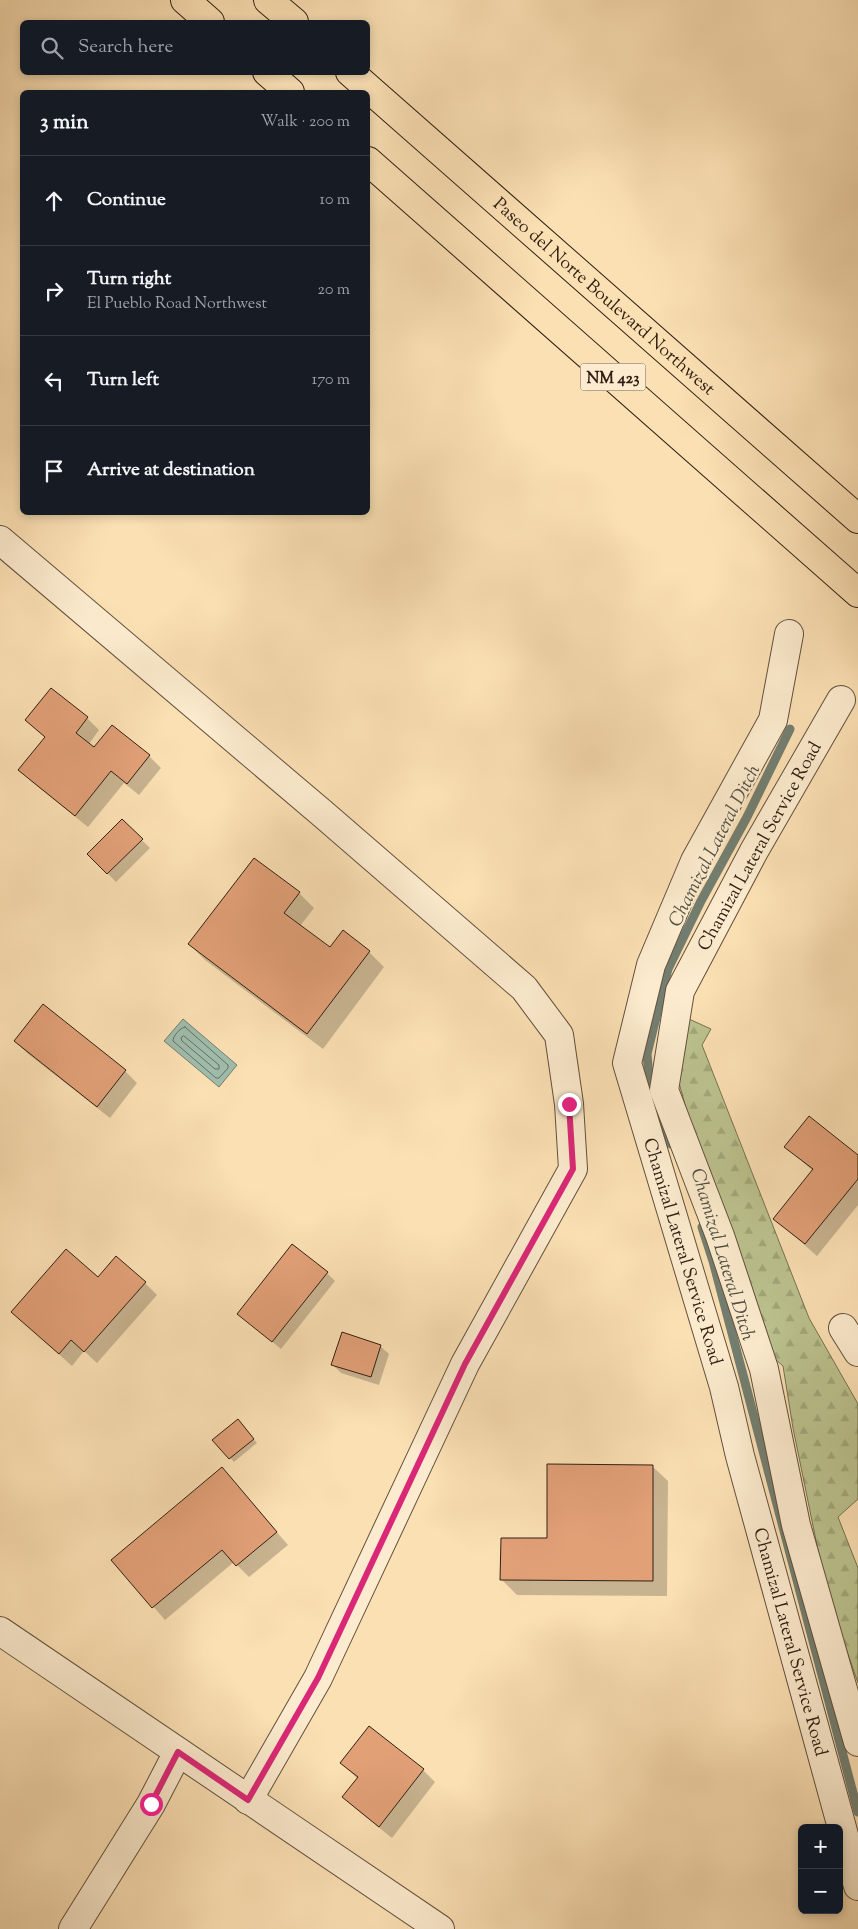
<!DOCTYPE html>
<meta charset="utf-8">
<style>
:root{--surface:#171b24;--page:#20242c;--text:#f1f3f6;--muted:#9ea1a6;--line:#363941}
body{margin:0;font-family:"Sorts Mill Goudy",serif;background:var(--page);color:var(--text)}
.controls{position:absolute;right:15px;bottom:15px;display:grid;overflow:hidden;border-radius:8px;box-shadow:0 2px 8px #0003}
.controls button{width:45px;height:45px;display:grid;place-items:center;padding:0;border:0;border-bottom:1px solid var(--line);background:var(--surface);color:var(--text);font:25px sans-serif}
.stop{position:absolute;width:15px;height:15px;margin:-11px;border:4px solid #db2777;border-radius:50%;background:#fff}
.stop.end{background:#db2777;border-color:#fff;box-shadow:0 1px 5px #0008}
.list{margin:0;padding:0;list-style:none}
h2{display:flex;justify-content:space-between;align-items:center;height:65px;margin:0;padding:0 20px;font-size:21px}
h2 small{font-size:16px;font-weight:400;color:var(--muted)}
.list li{display:grid;grid-template-columns:32px 1fr auto;gap:15px;align-items:center;box-sizing:border-box;height:90px;padding:0 20px;border-top:1px solid var(--line)}
.list b{display:block;font-size:19px;white-space:nowrap}
.list p{margin:0;font-size:16px;white-space:nowrap;color:var(--muted)}
.list em{font-size:16px;font-style:normal;color:var(--muted)}
.icon{flex:none;width:28px;height:28px;fill:none;stroke:currentColor;stroke-width:2;stroke-linecap:round;stroke-linejoin:round}
.map{position:relative;flex:none;width:858px;height:1929px;overflow:hidden}
.search{position:absolute;background:var(--surface);box-shadow:0 2px 8px #0003;left:20px;top:20px;width:350px;height:55px;display:flex;align-items:center;gap:12px;box-sizing:border-box;padding:0 18px;border-radius:8px;color:var(--muted);font-size:19px}
.panel{position:absolute;background:var(--surface);box-shadow:0 2px 8px #0003;left:20px;top:90px;width:350px;height:425px;border-radius:8px}
.map>svg:first-child{display:block}
.forest{fill:url(#forest-firs);stroke:#767252}
.water{fill:#9fbdad;stroke:#737e70}
.shadow{fill:#0003}
.lines{fill:none;stroke-linecap:round;stroke-linejoin:round}
.shore{stroke:#686e60;stroke-width:1}
.stream{stroke:#737e70;stroke-width:9}
.building{fill:#e2a077;stroke:#302014}
.minor-casing{stroke:#63503c;stroke-width:30}
.highway-casing{stroke:#302014;stroke-width:30}
.minor{stroke:#fcebce;stroke-width:28}
.highway{stroke:#fbe0b4;stroke-width:28}
.route{stroke:#db2777;stroke-width:6}
.labels{text-anchor:middle;stroke-width:4.5;stroke-linejoin:round;paint-order:stroke}
.shield{fill:#fcebce;stroke:#6d5d4c;stroke-width:1}
.shield-label{font-size:16px;font-weight:bold;fill:#302014}
.street-label{font-size:18px;fill:#302014;stroke:#fcebce}
.water-label{font-size:19px;font-style:italic;fill:#514f42;stroke:#fcebce}
</style>
<div class="map">
<svg width="858" height="1929" viewBox="0 0 858 1929">
<defs>
<pattern id="forest-firs" width="22" height="20" patternUnits="userSpaceOnUse" patternTransform="scale(1.25)"><rect width="22" height="20" fill="#bcc38f"/><path d="M5 1l3.5 6h-7zM16 11l3.5 6h-7z" fill="#a2a77a"/></pattern>
</defs>
<rect width="100%" height="100%" fill="#fbe0b4"/>
<filter id="stains"><feTurbulence type="fractalNoise" baseFrequency=".004" numOctaves="4"/><feColorMatrix values="0 0 0 0 .2 0 0 0 0 .09 0 0 0 0 .02 0 0 0 .5 -.17"/></filter>
<radialGradient id="worn" r=".72"><stop offset=".6" stop-color="#630" stop-opacity="0"/><stop offset="1" stop-color="#630" stop-opacity=".3"/></radialGradient>
<polygon class="forest" points="678,1014 711,1029 702,1045 809,1318 858,1404 858,1499 838,1517 858,1568 858,1683 827,1594 793,1428 783,1366 747,1334 665,1031"/>
<polygon class="water" points="183,1019 237,1065 219,1087 164,1041"/>
<g class="shadow">
<polygon points="51,690 87,718 99,730 88,745 94,749 149,756 161,768 139,795 124,783 88,827 32,782 20,770 46,738 26,720"/>
<polygon points="122,821 150,848 116,882 89,854"/>
<polygon points="299,893 314,908 300,926 330,949 369,952 384,967 323,1049 205,960 189,944"/>
<polygon points="43,1006 125,1071 137,1083 110,1118 27,1053 15,1041"/>
<polygon points="786,1147 858,1157 858,1205 817,1256 775,1219 813,1171"/>
<polygon points="327,1273 335,1281 281,1349 239,1314"/>
<polygon points="99,1278 145,1283 157,1295 97,1363 84,1351 72,1366 12,1312"/>
<polygon points="380,1346 389,1354 379,1385 341,1373 333,1365"/>
<polygon points="241,1424 257,1443 234,1462 214,1440"/>
<polygon points="652,1466 668,1481 667,1596 517,1595 502,1580 548,1540"/>
<polygon points="222,1469 288,1545 249,1577 234,1562 165,1620 113,1560"/>
<polygon points="341,1763 423,1770 435,1782 392,1838 356,1809 343,1797 358,1779"/>
</g>
<g class="lines">
<g class="shore">
<path d="M185 1027 228 1065V1068L219 1078H216L173 1041C173 1036 180 1028 185 1027Z"/>
<polygon points="184,1036 219,1065 219,1069 215,1069 182,1041 181,1038"/>
</g>
<g class="stream">
<polyline points="671,1144 651,1101 647,1054 668,969 701,901 747,817 790,729"/>
<polyline points="702,1227 713,1261 858,1812"/>
</g>
</g>
<g class="building">
<polygon points="51,688 88,717 76,733 94,747 112,725 150,755 127,784 111,771 75,816 18,770 45,737 25,720"/>
<polygon points="122,819 143,839 107,874 87,854"/>
<polygon points="254,858 300,892 284,913 330,947 343,930 370,951 307,1034 188,944"/>
<polygon points="43,1004 126,1070 97,1107 14,1041"/>
<polygon points="809,1116 858,1155 858,1179 805,1244 773,1219 813,1169 784,1147"/>
<polygon points="292,1244 328,1272 272,1342 237,1314"/>
<polygon points="66,1249 98,1277 116,1256 146,1282 84,1352 71,1340 59,1354 11,1312"/>
<polygon points="342,1332 381,1345 371,1377 331,1365"/>
<polygon points="238,1419 254,1439 229,1459 212,1440"/>
<polygon points="547,1464 653,1465 653,1581 500,1580 501,1538 547,1538"/>
<polygon points="222,1467 277,1532 236,1566 222,1550 152,1608 111,1560"/>
<polygon points="369,1726 424,1769 379,1827 342,1797 358,1777 340,1763"/>
</g>
<g class="lines">
<defs>
<g id="minor">
<polyline points="0,540 323,814 524,988 559,1035 569,1104 573,1169 465,1364 318,1678 248,1800"/>
<path id="s1" d="M789 634 773 720 695 861 651 965 627 1063 724 1387 740 1456 858 1886"/>
<polyline points="841,700 754,851 680,991 664,1090 720,1236 764,1369 796,1525 858,1742"/>
<polyline points="843,1328 858,1352"/>
<polyline points="0,1631 440,1929"/>
<polyline points="73,1929 151,1804 178,1752"/>
</g>
<g id="highway">
<polyline points="185,0 210,22"/>
<polyline points="268,0 294,22"/>
<polyline points="267,72 290,92"/>
<path id="s2" d="M350 72 858 519"/>
<polyline points="368,161 858,593"/>
</g>
</defs>
<use href="#minor" class="minor-casing"/>
<use href="#highway" class="highway-casing"/>
<use href="#minor" class="minor"/>
<use href="#highway" class="highway"/>
</g>
<g class="lines">
<polyline class="route" points="151,1804 178,1752 248,1800 318,1678 465,1364 573,1169 569,1104"/>
</g>
<g class="labels">
<rect class="shield" x="580.5" y="363.5" width="65" height="27" rx="4"/>
<g class="shield-label">
<text x="613" y="383">NM 423</text>
</g>
<g class="street-label">
<text dy="6" stroke="none"><textPath href="#s2" startOffset="339">Paseo del Norte Boulevard Northwest</textPath></text>
<text transform="translate(759 846) rotate(-61)" y="6">Chamizal Lateral Service Road</text>
<text dy="6" stroke="none"><textPath href="#s1" startOffset="659">Chamizal Lateral Service Road</textPath></text>
<text dy="6" stroke="none"><textPath href="#s1" startOffset="1064">Chamizal Lateral Service Road</textPath></text>
</g>
<g class="water-label">
<text transform="translate(713 845) rotate(-63)" y="7">Chamizal Lateral Ditch</text>
<text transform="translate(724 1254) rotate(73)" y="7">Chamizal Lateral Ditch</text>
</g>
</g>
<rect width="100%" height="100%" filter="url(#stains)"/>
<rect width="100%" height="100%" fill="url(#worn)"/>
</svg>
<div class="controls">
<button>+</button>
<button>−</button>
</div>
<div class="stop" style="left:151px;top:1804px"></div>
<div class="stop end" style="left:569px;top:1104px"></div>
<div class="search"><svg class="icon" aria-label="search" viewBox="0 0 24 24"><circle cx="10" cy="10" r="6"/><path d="M15 15l6 6"/></svg>Search here</div>
<section class="panel">
<h2>3 min<small>Walk · 200 m</small></h2>
<ul class="list">
<li><svg class="icon" aria-label="ahead" viewBox="0 0 24 24"><path d="M12 20V5M6 11l6-6 6 6"/></svg><div><b>Continue</b></div><em>10 m</em></li>
<li><svg class="icon" aria-label="right" viewBox="0 0 24 24"><path d="M7 20v-9h11M14 6l5 5-5 5"/></svg><div><b>Turn right</b><p>El Pueblo Road Northwest</p></div><em>20 m</em></li>
<li><svg class="icon" aria-label="left" viewBox="0 0 24 24"><path d="M17 20v-9H6M10 6l-5 5 5 5"/></svg><div><b>Turn left</b></div><em>170 m</em></li>
<li><svg class="icon" aria-label="arrive" viewBox="0 0 24 24"><path d="M6 21V4h12l-3 4 3 4H6"/></svg><div><b>Arrive at destination</b></div></li>
</ul>
</section>
</div>
